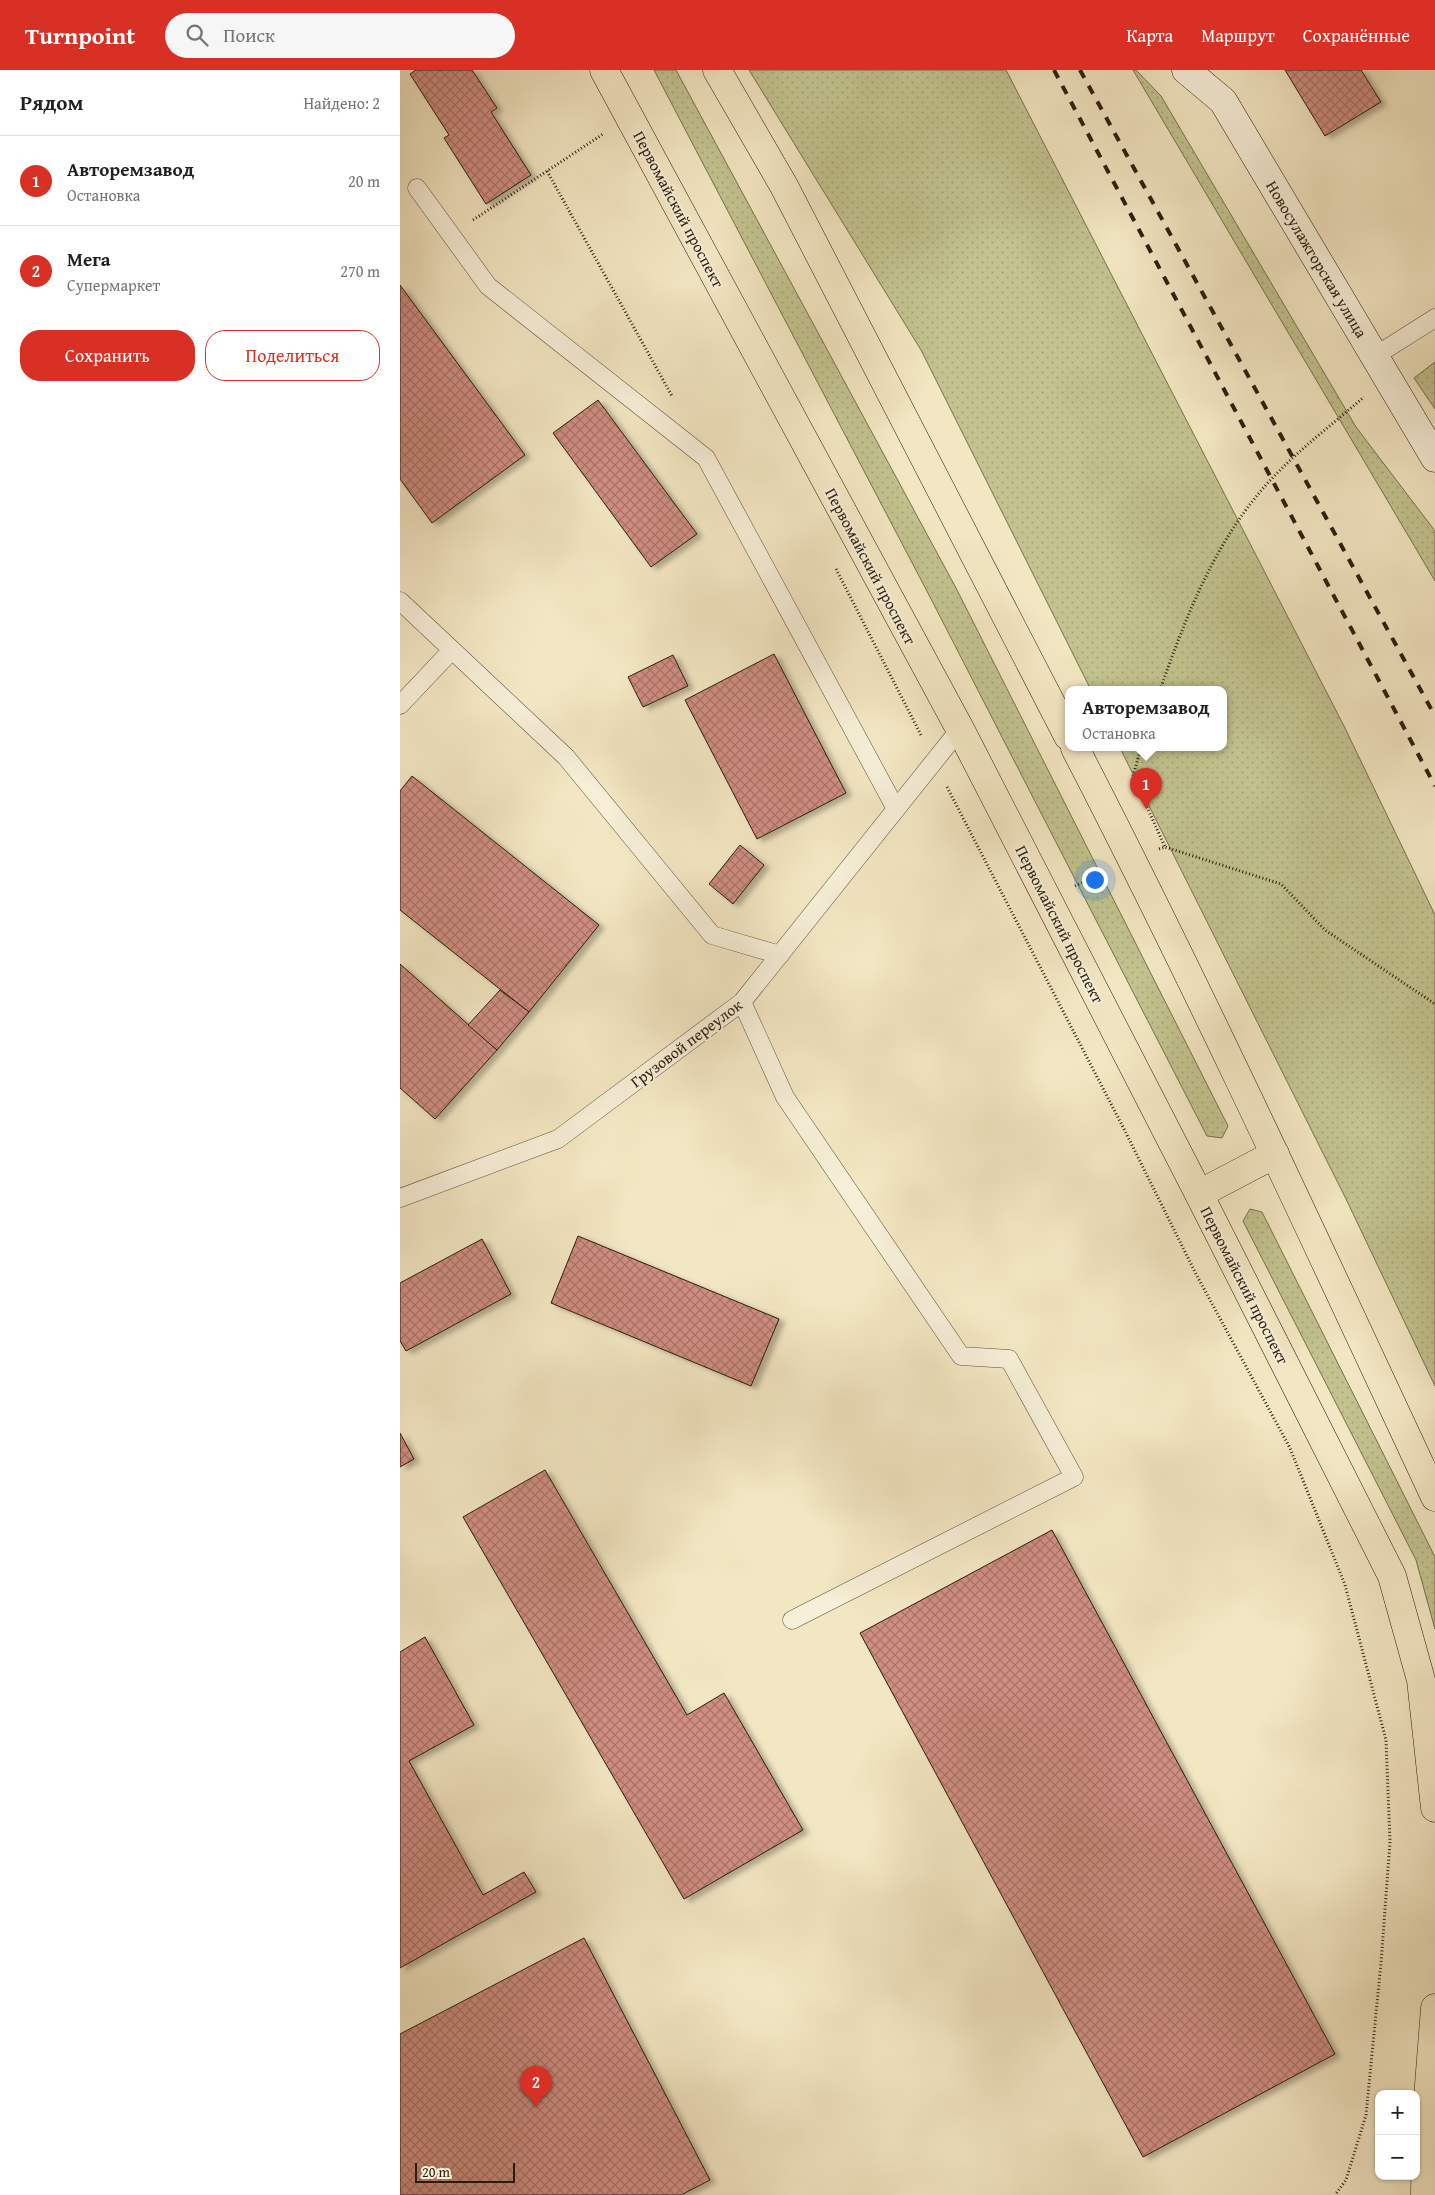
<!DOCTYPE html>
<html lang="ru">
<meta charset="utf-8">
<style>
:root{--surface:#fff;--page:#f6f6f6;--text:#202124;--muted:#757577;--line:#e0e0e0;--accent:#d93025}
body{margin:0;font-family:"Gentium Book Plus",serif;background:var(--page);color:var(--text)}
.controls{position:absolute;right:15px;bottom:15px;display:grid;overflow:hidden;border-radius:10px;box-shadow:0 1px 4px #0004}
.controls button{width:45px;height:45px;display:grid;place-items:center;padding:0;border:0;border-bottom:1px solid var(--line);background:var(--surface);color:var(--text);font:25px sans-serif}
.scale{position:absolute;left:15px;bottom:12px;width:100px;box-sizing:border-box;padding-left:5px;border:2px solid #2a1d0d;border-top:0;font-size:14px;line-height:18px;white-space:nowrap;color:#2a1d0d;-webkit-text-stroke:4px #f7efd8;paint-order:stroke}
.you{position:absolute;left:694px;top:809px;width:18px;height:18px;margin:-12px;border:4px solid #fff;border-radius:50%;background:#1a73e8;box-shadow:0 0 0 8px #1a73e833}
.badge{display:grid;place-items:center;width:32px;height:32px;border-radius:50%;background:var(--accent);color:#fff;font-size:16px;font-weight:700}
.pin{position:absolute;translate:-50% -41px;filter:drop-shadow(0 1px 2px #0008)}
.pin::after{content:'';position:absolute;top:26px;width:18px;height:15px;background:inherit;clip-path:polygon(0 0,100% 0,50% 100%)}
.popup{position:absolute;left:665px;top:616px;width:162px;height:65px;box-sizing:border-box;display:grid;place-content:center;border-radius:10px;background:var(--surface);filter:drop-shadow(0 1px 4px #0005);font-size:16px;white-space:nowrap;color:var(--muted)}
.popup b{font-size:19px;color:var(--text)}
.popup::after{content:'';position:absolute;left:50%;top:100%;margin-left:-10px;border:10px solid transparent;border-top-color:var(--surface)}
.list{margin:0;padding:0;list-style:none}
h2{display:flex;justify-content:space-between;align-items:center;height:65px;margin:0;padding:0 20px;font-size:21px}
h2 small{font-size:16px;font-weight:400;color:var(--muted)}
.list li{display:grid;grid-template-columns:32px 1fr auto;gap:15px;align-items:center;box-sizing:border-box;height:90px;padding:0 20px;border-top:1px solid var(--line)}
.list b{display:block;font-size:19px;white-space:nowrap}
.list p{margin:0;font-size:16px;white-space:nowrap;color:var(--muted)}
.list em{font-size:16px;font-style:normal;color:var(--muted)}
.actions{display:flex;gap:10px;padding:15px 20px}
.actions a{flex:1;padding:11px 0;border:1px solid var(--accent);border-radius:20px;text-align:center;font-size:18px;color:var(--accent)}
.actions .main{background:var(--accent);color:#fff}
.icon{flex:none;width:28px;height:28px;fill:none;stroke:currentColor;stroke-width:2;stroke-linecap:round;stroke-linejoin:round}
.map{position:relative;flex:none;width:1035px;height:2125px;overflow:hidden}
header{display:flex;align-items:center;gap:30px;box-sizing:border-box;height:70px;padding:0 25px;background:var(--accent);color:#fff}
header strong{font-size:24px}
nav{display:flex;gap:28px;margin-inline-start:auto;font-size:18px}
.search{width:350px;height:45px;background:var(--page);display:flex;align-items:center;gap:12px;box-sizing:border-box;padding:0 18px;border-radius:28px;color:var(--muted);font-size:19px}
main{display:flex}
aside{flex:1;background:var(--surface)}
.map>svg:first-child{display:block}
.grass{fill:url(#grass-dots);stroke:#76704e}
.building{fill:url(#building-cross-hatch);stroke:#2a1d0d;filter:url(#shadow)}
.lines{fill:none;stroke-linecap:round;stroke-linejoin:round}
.lane-casing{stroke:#5c503a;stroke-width:19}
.secondary-casing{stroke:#2a1d0d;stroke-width:29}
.primary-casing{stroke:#2a1d0d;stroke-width:29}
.path{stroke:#2a1d0d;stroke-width:3;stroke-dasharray:1 2.5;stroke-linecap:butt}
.lane{stroke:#f7efd8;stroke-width:18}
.secondary{stroke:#f7efd8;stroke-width:28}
.primary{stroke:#f3e7c3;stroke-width:28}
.rail{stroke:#2a1d0d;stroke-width:4;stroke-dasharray:9 9;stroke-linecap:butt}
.labels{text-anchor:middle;stroke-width:4;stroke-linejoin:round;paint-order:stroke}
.street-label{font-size:16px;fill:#2a1d0d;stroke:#f7efd8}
</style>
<header>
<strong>Turnpoint</strong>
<div class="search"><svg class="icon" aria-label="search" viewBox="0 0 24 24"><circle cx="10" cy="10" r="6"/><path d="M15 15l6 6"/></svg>Поиск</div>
<nav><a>Карта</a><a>Маршрут</a><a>Сохранённые</a></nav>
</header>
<main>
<aside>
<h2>Рядом<small>Найдено: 2</small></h2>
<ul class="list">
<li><span class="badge">1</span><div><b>Авторемзавод</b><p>Остановка</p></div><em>20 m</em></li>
<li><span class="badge">2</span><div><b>Мега</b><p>Супермаркет</p></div><em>270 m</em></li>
</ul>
<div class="actions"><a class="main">Сохранить</a><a>Поделиться</a></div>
</aside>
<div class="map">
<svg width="1035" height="2125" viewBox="0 0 1035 2125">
<defs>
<pattern id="grass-dots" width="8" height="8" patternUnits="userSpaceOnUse" patternTransform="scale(1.25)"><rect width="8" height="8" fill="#c2c38f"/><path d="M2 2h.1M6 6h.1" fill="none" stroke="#a7a77a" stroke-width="1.8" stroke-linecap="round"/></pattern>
<pattern id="building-cross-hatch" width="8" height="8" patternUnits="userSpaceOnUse" patternTransform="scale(1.25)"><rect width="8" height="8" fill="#d08e82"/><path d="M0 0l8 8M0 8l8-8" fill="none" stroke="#a97369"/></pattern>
<filter id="shadow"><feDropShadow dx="5.5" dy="3" stdDeviation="2.5" flood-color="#0004"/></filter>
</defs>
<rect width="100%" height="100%" fill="#f3e7c3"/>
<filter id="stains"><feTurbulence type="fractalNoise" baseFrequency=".004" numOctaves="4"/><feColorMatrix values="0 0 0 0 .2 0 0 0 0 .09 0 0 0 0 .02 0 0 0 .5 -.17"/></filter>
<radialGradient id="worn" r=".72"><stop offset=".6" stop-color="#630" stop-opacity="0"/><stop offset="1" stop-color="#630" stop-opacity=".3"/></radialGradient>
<g class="grass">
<polygon points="254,0 276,0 556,518 828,1056 822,1068 807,1066 530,527"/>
<polygon points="349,0 606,0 944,656 1035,845 1035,1316 947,1131 720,678 824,678 824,620 691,620 521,280"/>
<polygon points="733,0 736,0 761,26 956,357 1035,461 1035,511"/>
<polygon points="1035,292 1035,339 1014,308"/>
<polygon points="850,1139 862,1142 1035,1487 1035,1559 1016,1490 843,1151"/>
</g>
<g class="building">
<polygon points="16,0 72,0 97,38 91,42 131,105 86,134 44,68 49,65 10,4"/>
<polygon points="885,0 961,0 981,32 925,66"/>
<polygon points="0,215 125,385 32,453 0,409"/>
<polygon points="198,330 297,464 251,497 153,363"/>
<polygon points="374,584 446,723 357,769 285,630"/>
<polygon points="273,585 288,616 243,637 228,607"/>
<polygon points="12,706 199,855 129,942 0,840 0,721"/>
<polygon points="340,775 364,795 333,834 309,814"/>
<polygon points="0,894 97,980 35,1049 0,1018"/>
<polygon points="100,920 129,942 97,980 68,955"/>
<polygon points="178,1166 379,1249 351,1316 151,1233"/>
<polygon points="82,1169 111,1224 6,1281 0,1271 0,1213"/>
<polygon points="0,1363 14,1389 0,1397"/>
<polygon points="145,1400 287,1645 324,1623 403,1760 284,1829 63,1447"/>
<polygon points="652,1460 935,1984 743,2087 460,1563"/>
<polygon points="25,1567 74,1655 9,1691 83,1825 124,1802 136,1822 0,1898 0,1582"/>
<polygon points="184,1868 310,2110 281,2125 0,2125 0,1964"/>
</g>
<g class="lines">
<defs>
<g id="lane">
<polyline points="17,118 88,216 306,388 496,739"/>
<polyline points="975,286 1035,248"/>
<polyline points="0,531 166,687 312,865 380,885"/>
<polyline points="0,635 52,580"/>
<polyline points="342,932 385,1027 561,1286 609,1289 674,1407 392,1550"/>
<polyline points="0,1128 158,1069 342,932 560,659"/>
</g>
<polyline id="secondary" points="786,0 823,31 1035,388"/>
<g id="primary">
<polyline points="204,0 560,659 799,1124 992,1506 1021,1610 1035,1738"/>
<polyline points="317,0 384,116 668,666"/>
<path d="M675 678C802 924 918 1176 1035 1427"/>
<polyline points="799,1124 875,1084"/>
<polyline points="1025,2125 1026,2053 1035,1938"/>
</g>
</defs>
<use href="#lane" class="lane-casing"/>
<use href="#secondary" class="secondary-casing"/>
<use href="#primary" class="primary-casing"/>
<g class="path">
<polyline points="147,101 272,326"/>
<polyline points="73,150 203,64"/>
<polyline points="436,499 522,667"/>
<path d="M760 620C784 552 810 484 855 428 886 389 927 359 964 327"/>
<polyline points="741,678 733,706 765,777"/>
<polyline points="547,717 724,1059 796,1204 890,1378 945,1515 986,1670 990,1772 981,1893 966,2045 946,2110 935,2125"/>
<polyline points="759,779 765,777 881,814 925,860 1035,934"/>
<polyline points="675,816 703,803"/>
</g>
<use href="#lane" class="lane"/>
<use href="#secondary" class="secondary"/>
<use href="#primary" class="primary"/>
<g class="rail">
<polyline points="654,0 1035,716"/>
<polyline points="680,0 1035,646"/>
</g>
</g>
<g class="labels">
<g class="street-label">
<text transform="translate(279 139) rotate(62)" y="6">Первомайский проспект</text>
<text transform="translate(917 189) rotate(59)" y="6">Новосулажгорская улица</text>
<text transform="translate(471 496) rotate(62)" y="6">Первомайский проспект</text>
<text transform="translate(660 854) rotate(63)" y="6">Первомайский проспект</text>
<text transform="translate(286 973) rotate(-37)" y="6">Грузовой переулок</text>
<text transform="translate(845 1215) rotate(63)" y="6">Первомайский проспект</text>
</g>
</g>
<rect width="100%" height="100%" filter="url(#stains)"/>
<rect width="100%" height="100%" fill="url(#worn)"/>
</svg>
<div class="controls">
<button>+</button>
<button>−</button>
</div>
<div class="scale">20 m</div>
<div class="you"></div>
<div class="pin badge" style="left:746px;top:739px">1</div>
<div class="popup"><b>Авторемзавод</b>Остановка</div>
<div class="pin badge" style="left:136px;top:2037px">2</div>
</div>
</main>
